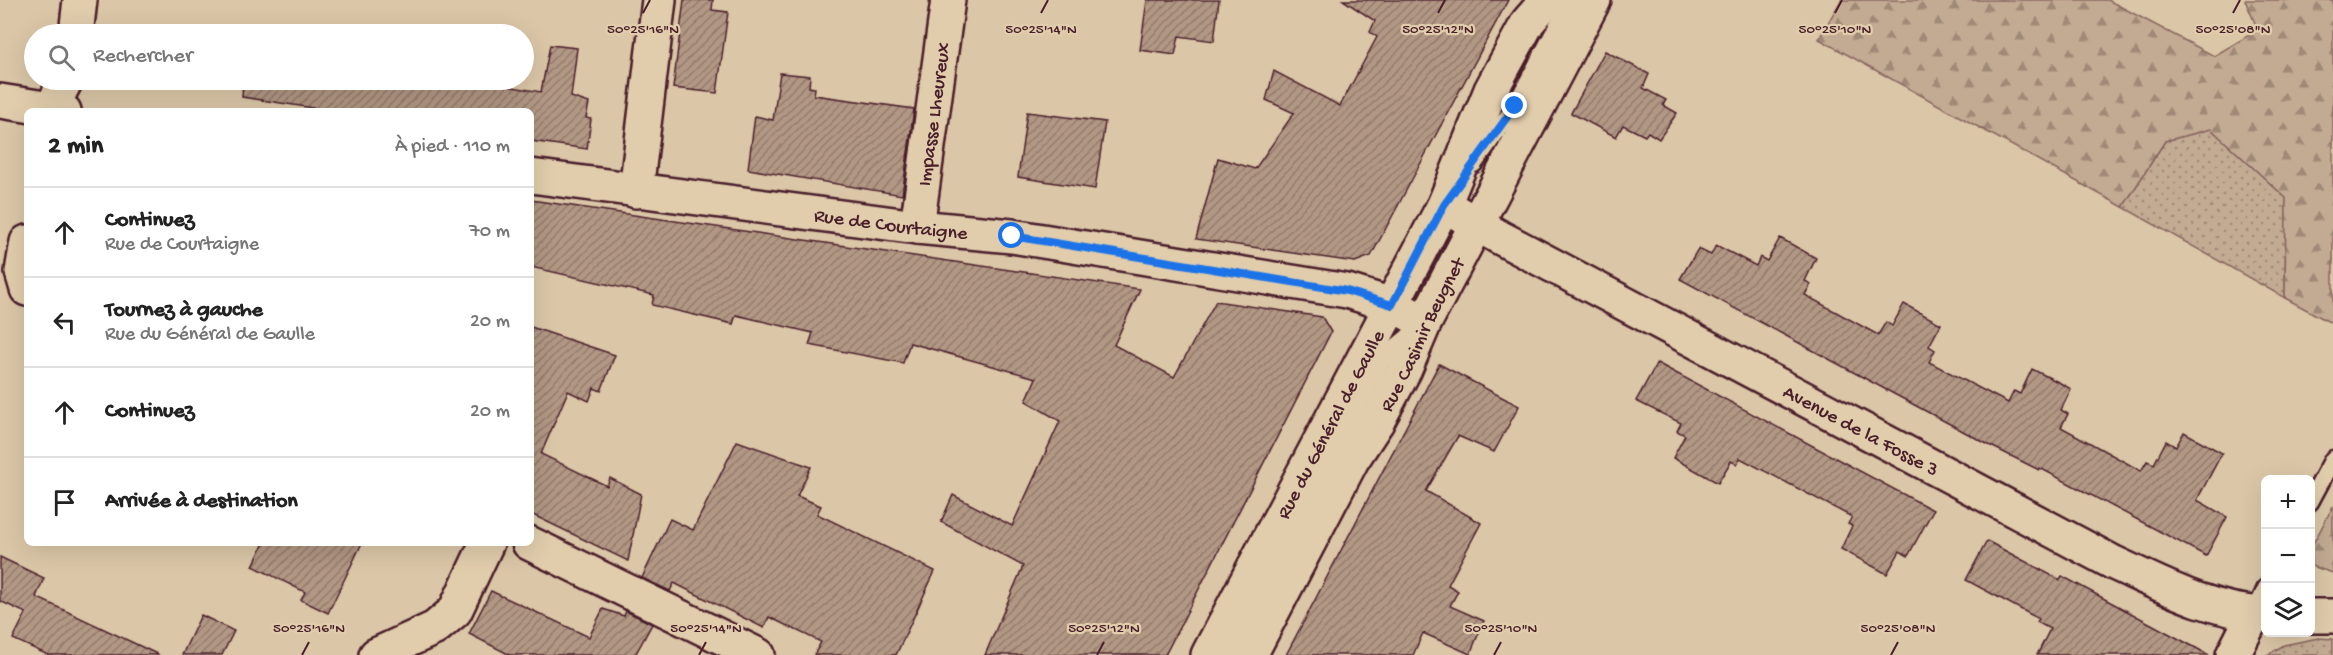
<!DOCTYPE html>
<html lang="fr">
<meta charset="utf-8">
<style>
:root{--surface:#fff;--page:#f2f2f2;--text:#222;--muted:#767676;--line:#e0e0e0}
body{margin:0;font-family:"Gochi Hand",sans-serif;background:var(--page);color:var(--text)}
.controls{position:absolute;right:18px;bottom:18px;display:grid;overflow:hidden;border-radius:9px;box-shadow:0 6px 24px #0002}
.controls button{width:54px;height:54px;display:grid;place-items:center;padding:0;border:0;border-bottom:2px solid var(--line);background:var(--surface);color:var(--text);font:30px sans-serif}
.stop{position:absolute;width:18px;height:18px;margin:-14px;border:4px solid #1a73e8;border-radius:50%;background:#fff}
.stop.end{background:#1a73e8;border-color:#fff;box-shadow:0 2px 6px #0008}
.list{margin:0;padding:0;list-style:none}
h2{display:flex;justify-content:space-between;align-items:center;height:78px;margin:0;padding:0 24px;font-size:26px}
h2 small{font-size:20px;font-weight:400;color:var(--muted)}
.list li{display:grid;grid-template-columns:39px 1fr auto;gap:18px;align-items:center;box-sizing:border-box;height:90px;padding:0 24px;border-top:2px solid var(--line)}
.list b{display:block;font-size:22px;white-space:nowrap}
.list p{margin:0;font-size:20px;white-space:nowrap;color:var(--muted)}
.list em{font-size:20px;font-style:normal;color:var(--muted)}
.icon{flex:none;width:33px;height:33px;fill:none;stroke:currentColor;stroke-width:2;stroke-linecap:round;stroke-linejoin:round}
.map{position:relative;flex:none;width:2333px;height:655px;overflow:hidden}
.search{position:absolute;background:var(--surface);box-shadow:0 6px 24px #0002;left:24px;top:24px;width:510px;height:66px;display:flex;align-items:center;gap:15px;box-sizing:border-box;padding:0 21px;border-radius:33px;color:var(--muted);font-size:22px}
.panel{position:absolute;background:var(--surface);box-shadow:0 6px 24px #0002;left:24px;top:108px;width:510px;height:438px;border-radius:9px}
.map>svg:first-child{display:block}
.grass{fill:url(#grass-dots);stroke:#86645e;stroke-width:1.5}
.forest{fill:url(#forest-firs);stroke:#86645e;stroke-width:1.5}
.building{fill:url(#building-hatch);stroke:#4a1f2b;stroke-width:1.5}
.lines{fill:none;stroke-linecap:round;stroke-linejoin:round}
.lane-casing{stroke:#4a1f2b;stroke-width:21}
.street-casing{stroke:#4a1f2b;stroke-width:38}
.secondary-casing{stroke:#4a1f2b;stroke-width:38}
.lane{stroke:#e1cdac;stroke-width:16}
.street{stroke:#e1cdac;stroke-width:33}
.secondary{stroke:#e1cdac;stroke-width:33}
.route{stroke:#1a73e8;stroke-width:8}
.ticks{fill:none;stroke:#4a1f2b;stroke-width:2}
.labels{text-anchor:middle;stroke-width:4.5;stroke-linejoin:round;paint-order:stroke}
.street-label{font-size:20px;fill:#4a1f2b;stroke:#e1cdac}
.ticks-label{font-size:15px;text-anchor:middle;fill:#4a1f2b;stroke:#e1cdac;stroke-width:4.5;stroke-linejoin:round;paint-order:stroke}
</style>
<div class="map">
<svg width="2333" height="655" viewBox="0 0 2333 655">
<defs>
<pattern id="grass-dots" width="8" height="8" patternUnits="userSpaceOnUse" patternTransform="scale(1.5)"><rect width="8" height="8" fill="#c3aa92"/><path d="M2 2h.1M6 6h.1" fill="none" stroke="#a08a77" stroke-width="1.8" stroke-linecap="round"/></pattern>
<pattern id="forest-firs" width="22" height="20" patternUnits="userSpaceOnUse" patternTransform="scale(1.5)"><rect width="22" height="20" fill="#c3aa92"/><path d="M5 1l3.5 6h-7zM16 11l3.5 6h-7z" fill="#a08a77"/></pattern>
<pattern id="building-hatch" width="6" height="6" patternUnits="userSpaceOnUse" patternTransform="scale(1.5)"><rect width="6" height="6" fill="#b29784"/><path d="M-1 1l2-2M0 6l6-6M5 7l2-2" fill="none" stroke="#937b6c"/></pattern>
</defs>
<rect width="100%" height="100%" fill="#dbc6a7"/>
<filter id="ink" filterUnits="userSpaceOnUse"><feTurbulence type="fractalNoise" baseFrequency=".0167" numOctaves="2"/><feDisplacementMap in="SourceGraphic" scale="12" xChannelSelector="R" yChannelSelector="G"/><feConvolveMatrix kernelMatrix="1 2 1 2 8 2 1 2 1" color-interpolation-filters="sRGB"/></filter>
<g filter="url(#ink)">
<g class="grass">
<polygon points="2211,129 2286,198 2285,298 2123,207 2165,141"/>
<polygon points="2318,638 2333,639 2333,655 2267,655 2284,645"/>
</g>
<g class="forest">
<polygon points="1841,0 2108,0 2214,56 2258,30 2245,0 2333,0 2333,324 2285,298 2286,198 2211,129 2165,141 2123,207 1819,39"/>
<polygon points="2333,506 2333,573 2311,566 2311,548"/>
</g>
<g class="building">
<polygon points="684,0 713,0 712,10 728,12 717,93 673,88"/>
<polygon points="1147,0 1219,0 1214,41 1179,36 1175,55 1140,50"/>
<polygon points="1343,0 1508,0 1371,256 1355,262 1196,239 1218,158 1255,169 1294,113 1266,100 1274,71 1340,106 1377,37 1370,32 1375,21"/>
<polygon points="550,45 577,48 571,97 589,103 586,118 591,119 587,149 531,141 531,111 332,111 242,97 243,80 473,80 541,92"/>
<polygon points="1605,51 1649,74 1643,88 1666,100 1663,105 1677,113 1659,139 1648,132 1645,136 1623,125 1616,137 1571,113"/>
<polygon points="780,73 810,76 809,87 815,88 814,95 914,109 902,195 748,169 755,116 773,120"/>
<polygon points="1027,112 1105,122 1095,189 1018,177"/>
<polygon points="531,200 1140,289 1114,345 1174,377 1216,301 1322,317 1331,332 1165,655 985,655 1023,566 941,522 953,495 1012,526 1060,421 1026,401 1036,378 910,343 903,363 809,345 813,333 736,315 733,324 652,305 654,295 531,267"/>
<polygon points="1780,238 1816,258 1805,281 1811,284 1805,295 1878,335 1886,322 1892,326 1904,304 1941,324 1929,346 1935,350 1929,362 2008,403 2014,391 2020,394 2032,369 2062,384 2071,389 2061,410 2068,414 2061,427 2141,471 2147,461 2154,464 2166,441 2176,447 2184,432 2222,453 2197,500 2227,517 2206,556 2040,468 2039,470 1987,444 1680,279 1698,249 1711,255 1716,245 1756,266 1760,257 1767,261"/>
<polygon points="531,327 615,355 601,391 594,388 589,401 568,391 541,454 607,486 610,478 641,494 628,561 531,514"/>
<polygon points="1657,363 1933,510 1908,556 1900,551 1887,574 1841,549 1852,526 1848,524 1852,517 1740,458 1737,464 1731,461 1718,483 1673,458 1685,435 1677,431 1681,423 1636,401"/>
<polygon points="1439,364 1519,406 1494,452 1458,436 1426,491 1481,523 1448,585 1458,591 1450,606 1484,621 1470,654 1423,633 1413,655 1286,655"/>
<polygon points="737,441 811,467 797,496 821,506 817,514 935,571 896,655 814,655 821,642 769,617 764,628 674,583 670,591 642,578 670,519 693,530"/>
<polygon points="1987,541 2060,580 2062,576 2209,655 2037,655 2050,629 2037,622 2039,619 1966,580"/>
<polygon points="264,543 362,543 328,613 301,600 305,592 253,566"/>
<polygon points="0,557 44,578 36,597 159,655 48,655 13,639 26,613 0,601"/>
<polygon points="491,591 589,637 603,609 624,616 626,611 652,624 635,655 510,655 469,634"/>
<polygon points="201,615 234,631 222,655 182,655"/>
</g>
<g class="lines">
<defs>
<g id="lane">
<polyline points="1474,164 1515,106 1571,0"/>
<polyline points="2310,502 2333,459"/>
<polyline points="2254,614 2266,588"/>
<polyline points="1228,655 1384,357 1413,333"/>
</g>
<g id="street">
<polyline points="76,34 80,0"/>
<polyline points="50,111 66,80"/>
<polyline points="636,191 659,0"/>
<path id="s1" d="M917 227 948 0"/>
<polyline points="27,242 22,272 27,289"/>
<polyline points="529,543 758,655"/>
<polyline points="376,655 435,628 455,611 487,543"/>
<polyline points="2233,655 2254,614"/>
</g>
<g id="secondary">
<polyline points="0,101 64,111"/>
<path id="s2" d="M531 176 917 227 1012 236 1347 291 1392 305 1425 322"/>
<path id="s3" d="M1444 205 1499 237 2114 563C2162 585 2211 612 2266 614"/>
<polyline points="2310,616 2333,616"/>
<path id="s4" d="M1208 655 1444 205 1491 90 1528 22 1547 0"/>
<path id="s5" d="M1250 655 1352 460 1377 422 1405 369 1425 322 1594 0"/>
</g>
</defs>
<use href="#lane" class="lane-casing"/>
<use href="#street" class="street-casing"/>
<use href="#secondary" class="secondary-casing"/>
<use href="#lane" class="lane"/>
<use href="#street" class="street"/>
<use href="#secondary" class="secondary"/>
</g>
</g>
<g class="lines" filter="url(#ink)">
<polyline class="route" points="1012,236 1347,291 1392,305 1444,205 1515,106"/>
</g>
<path class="ticks" d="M643 13 650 0M1041 13 1048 0M1438 13 1445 0M1835 13 1842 0M2233 13 2240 0M302 655 309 642M699 655 706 642M1097 655 1104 642M1494 655 1501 642M1891 655 1898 642"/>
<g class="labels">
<g class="street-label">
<text dy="7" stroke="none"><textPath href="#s1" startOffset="114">Impasse Lheureux</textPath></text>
<text dy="7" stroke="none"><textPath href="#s2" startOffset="363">Rue de Courtaigne</textPath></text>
<text dy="7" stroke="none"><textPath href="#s5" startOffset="364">Rue Casimir Beugnet</textPath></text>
<text dy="7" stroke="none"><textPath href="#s4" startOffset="261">Rue du Général de Gaulle</textPath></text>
<text dy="7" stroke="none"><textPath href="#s3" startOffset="474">Avenue de la Fosse 3</textPath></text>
</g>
</g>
<g class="ticks-label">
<text x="643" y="33">50°25'16"N</text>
<text x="1041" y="33">50°25'14"N</text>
<text x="1438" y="33">50°25'12"N</text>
<text x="1835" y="33">50°25'10"N</text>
<text x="2233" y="33">50°25'08"N</text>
<text x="309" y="632">50°25'16"N</text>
<text x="706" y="632">50°25'14"N</text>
<text x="1104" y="632">50°25'12"N</text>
<text x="1501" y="632">50°25'10"N</text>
<text x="1898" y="632">50°25'08"N</text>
</g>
</svg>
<div class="controls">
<button>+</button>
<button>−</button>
<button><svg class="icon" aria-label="layers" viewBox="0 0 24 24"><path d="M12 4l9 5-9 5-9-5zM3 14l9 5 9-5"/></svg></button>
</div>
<div class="stop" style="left:1012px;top:236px"></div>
<div class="stop end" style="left:1515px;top:106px"></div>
<div class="search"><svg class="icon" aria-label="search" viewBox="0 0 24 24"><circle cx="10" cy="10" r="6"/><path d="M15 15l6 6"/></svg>Rechercher</div>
<section class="panel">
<h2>2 min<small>À pied · 110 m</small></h2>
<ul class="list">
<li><svg class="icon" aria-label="ahead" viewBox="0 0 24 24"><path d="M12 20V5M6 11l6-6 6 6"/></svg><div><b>Continuez</b><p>Rue de Courtaigne</p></div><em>70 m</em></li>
<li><svg class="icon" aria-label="left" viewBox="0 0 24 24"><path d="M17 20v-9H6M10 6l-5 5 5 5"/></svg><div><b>Tournez à gauche</b><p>Rue du Général de Gaulle</p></div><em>20 m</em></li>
<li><svg class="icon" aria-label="ahead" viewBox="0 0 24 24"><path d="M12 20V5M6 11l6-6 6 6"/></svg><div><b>Continuez</b></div><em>20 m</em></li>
<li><svg class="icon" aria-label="arrive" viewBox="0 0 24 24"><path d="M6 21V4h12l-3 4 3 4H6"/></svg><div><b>Arrivée à destination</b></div></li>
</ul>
</section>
</div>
